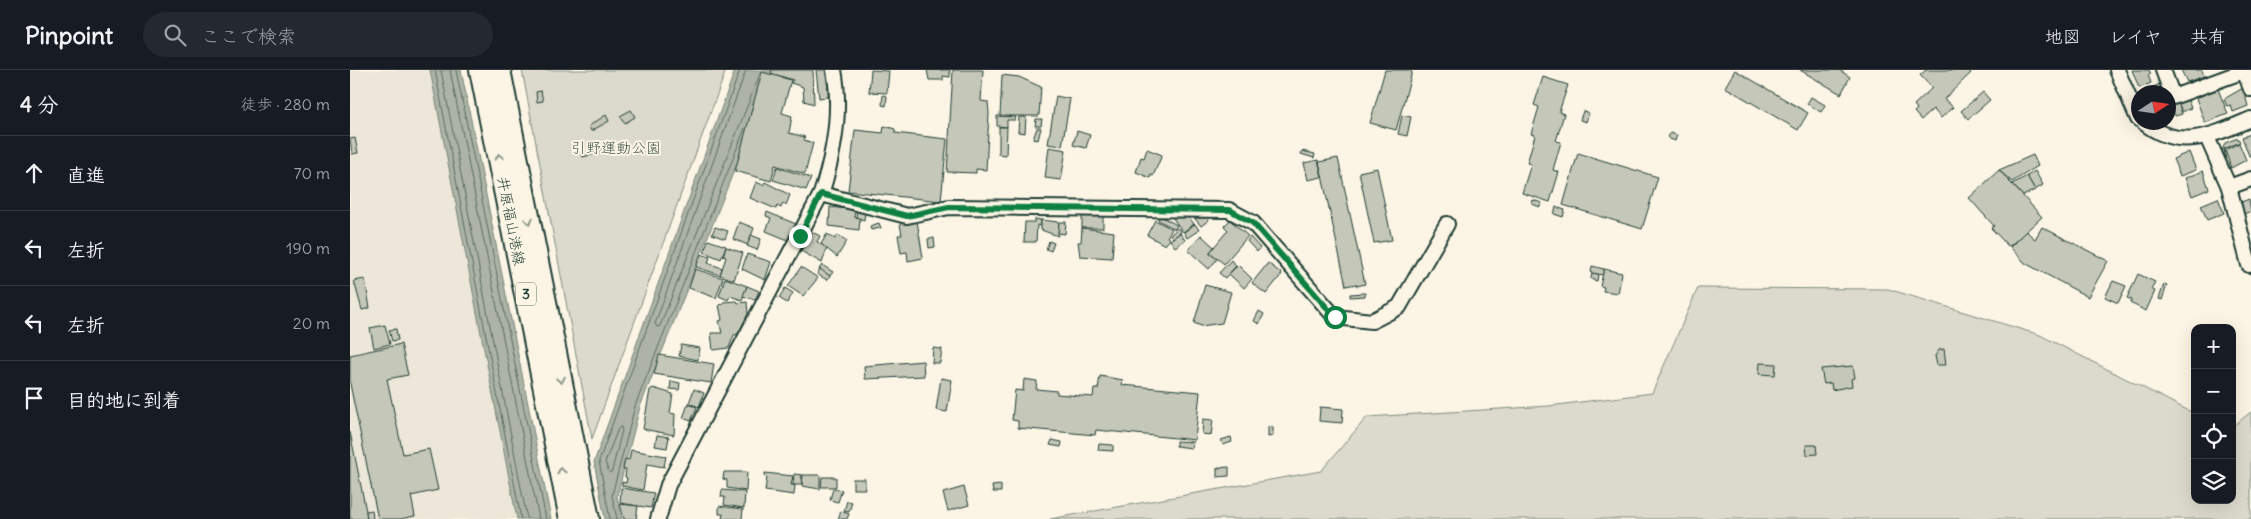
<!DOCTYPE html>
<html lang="ja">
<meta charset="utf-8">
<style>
:root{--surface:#171b24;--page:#242831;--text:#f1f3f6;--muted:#9ea1a6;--line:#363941}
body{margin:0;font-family:Delius,"Klee One",sans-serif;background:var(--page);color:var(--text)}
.controls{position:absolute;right:15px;bottom:15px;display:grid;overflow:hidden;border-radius:10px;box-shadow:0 5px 20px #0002}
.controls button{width:45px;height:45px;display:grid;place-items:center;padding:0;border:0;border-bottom:1px solid var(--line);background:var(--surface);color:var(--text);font:25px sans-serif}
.compass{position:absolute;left:1781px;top:15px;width:45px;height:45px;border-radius:50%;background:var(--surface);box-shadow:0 5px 20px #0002;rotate:78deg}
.stop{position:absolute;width:15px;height:15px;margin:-11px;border:4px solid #0b8043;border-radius:50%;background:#fff}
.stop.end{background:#0b8043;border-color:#fff;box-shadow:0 1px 5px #0008}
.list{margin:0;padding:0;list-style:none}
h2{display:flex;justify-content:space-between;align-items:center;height:65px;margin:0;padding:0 20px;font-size:21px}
h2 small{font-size:16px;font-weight:400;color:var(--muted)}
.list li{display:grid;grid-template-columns:32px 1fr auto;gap:15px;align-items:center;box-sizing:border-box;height:75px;padding:0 20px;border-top:1px solid var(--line)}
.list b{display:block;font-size:19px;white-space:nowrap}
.list em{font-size:16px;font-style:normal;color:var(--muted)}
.icon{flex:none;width:28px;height:28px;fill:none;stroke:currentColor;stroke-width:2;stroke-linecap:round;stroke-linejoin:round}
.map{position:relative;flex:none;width:1901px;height:449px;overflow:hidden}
header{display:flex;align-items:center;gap:30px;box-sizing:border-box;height:70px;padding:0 25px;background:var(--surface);border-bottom:1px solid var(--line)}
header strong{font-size:24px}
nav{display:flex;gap:28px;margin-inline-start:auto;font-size:18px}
.search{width:350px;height:45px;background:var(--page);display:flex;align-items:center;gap:12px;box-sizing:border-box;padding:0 18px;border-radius:28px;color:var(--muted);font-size:19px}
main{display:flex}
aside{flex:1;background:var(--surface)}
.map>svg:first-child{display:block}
.built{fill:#ece7d8}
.green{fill:#dcdacc;stroke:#7e8c80}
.water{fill:#aeb3a7;stroke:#758479}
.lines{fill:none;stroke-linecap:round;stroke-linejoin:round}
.shore{stroke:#586c62;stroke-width:1}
.building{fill:#c5c7b9;stroke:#1f3d34}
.street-casing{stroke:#1f3d34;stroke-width:18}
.primary-casing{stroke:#1f3d34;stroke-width:26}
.street{stroke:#fcf5e5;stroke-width:14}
.primary{stroke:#fcf5e5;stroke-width:22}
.oneway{stroke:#8e998c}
.route{stroke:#0b8043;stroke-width:6}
.labels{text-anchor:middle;stroke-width:4;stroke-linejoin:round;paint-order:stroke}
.shield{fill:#fcf5e5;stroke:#617469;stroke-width:1}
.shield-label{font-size:14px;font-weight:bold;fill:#1f3d34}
.park-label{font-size:15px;fill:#455c52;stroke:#fcf5e5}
.street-label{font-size:15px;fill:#1f3d34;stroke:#fcf5e5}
</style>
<header>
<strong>Pinpoint</strong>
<div class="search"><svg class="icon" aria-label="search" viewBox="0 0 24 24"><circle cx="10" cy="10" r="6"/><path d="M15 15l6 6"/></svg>ここで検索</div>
<nav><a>地図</a><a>レイヤ</a><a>共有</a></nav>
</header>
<main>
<aside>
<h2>4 分<small>徒歩 · 280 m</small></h2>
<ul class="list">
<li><svg class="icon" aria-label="ahead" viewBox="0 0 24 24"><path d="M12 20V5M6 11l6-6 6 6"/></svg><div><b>直進</b></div><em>70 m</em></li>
<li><svg class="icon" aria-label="left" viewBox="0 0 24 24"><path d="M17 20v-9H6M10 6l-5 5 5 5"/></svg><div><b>左折</b></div><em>190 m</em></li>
<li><svg class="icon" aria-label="left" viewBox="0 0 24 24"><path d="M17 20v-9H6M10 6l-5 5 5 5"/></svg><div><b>左折</b></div><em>20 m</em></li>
<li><svg class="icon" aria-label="arrive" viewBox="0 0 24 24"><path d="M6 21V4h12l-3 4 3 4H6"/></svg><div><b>目的地に到着</b></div></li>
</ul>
</aside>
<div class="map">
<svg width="1901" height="449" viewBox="0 0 1901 449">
<rect width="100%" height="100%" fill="#fcf5e5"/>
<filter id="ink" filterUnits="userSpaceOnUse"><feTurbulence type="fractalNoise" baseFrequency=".02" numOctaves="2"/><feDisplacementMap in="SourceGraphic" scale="10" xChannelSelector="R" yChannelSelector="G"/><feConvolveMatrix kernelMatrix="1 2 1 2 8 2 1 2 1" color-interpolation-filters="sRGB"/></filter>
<g filter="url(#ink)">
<polygon class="built" points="0,0 86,0 175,449 0,449"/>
<g class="green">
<polygon points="172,0 376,0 242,369"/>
<polygon points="1348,218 1538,219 1690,265 1845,344 1845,430 1882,430 1882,357 1901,342 1901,449 700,449 971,401 1017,347 1199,336 1302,323"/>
</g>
<g class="water">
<polygon points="80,0 111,0 201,449 167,449"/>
<polygon points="385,0 424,0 290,337 267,426 272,449 255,449 244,392"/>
</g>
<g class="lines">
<g class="shore">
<polyline points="85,0 171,449"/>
<polyline points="91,0 177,449"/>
<polyline points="100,0 189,449"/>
<polyline points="106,0 196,449"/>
<polyline points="396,0 305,254 307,257 310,256 410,4"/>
<polygon points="271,357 272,360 262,401 259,403 255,392 268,359"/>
<polyline points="260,449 249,391 390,0"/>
<polyline points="267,449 262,425 285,336 395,58"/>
</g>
</g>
<g class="building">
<polygon points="422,0 463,0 464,34 454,31 453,17 441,13 443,10 421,3"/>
<polygon points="466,0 476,0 479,27 469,28"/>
<polygon points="521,0 539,1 537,23 519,22"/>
<polygon points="577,0 600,0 600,7 593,6 593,10 579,10"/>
<polygon points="603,0 633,0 631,31 638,32 639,43 636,100 626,99 626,103 597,102"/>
<polygon points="1035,0 1059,0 1062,2 1046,60 1020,53"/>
<polygon points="1385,0 1458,43 1448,60 1375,17"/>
<polygon points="1450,0 1489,0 1500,7 1491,24"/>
<polygon points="1576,0 1618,0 1621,3 1594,29 1603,37 1591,48 1583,39 1571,50 1564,42 1567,39 1564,35 1582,18 1570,5"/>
<polygon points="1782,0 1799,0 1801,4 1798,5 1801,13 1789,18"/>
<polygon points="1831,0 1852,0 1854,6 1837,12"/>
<polygon points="412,2 441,10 432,43 442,46 439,63 455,67 454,70 463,73 455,104 425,95 421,111 385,101"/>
<polygon points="652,5 669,7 691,17 689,46 650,46"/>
<polygon points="1193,7 1218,15 1209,42 1214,44 1206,71 1211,72 1203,100 1209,102 1200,132 1172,123 1181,94 1177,93 1185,65 1181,64 1189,37 1184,35"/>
<polygon points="1810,14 1814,22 1803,22 1801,18"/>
<polygon points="1893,18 1898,36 1883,42 1881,35 1877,36 1874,29"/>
<polygon points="1868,19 1878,44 1855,53 1846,28"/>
<polygon points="191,21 193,31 187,32 186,22"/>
<polygon points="1633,22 1640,30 1618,49 1611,41"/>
<polygon points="533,25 537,26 536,36 532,35"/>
<polygon points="706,26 720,29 712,76 698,74"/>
<polygon points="1461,27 1475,35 1471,42 1457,34"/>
<polygon points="1837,28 1841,38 1832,42 1828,32"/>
<polygon points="1828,32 1832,44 1825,46 1821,35"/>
<polygon points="281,40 285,47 275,53 270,46"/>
<polygon points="1233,41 1239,43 1236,52 1230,50"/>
<polygon points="256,45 259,51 241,61 239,56"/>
<polygon points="1052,45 1061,47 1057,66 1048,64"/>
<polygon points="647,46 666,47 665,50 657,50 657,57 647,56"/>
<polygon points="669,47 676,47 675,63 668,62"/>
<polygon points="686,49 692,49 691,56 685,56"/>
<polygon points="534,56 545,59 545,63 597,69 591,131 498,121 505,60 533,63"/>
<polygon points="649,57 657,57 656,85 647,84 649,82"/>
<polygon points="687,58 691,58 688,70 683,69"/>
<polygon points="727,61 740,65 736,78 723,75"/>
<polygon points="1320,63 1327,65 1325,71 1318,68"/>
<polygon points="1901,64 1901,86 1899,86 1892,67"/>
<polygon points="5,68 8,83 2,84 0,69"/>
<polygon points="1888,68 1890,72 1874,79 1877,95 1872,81 1875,73"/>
<polygon points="1889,73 1896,90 1881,98 1875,80"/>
<polygon points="251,77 252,82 244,84 243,79"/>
<polygon points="699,77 716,80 711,110 695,108"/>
<polygon points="797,79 812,85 803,106 801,105 800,108 786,102 791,87 794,88"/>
<polygon points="243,80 244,84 233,87 232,83"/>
<polygon points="952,81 965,84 964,88 951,84"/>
<polygon points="1839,82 1846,100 1830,106 1823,89"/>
<polygon points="1228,83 1308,107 1292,159 1213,135"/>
<polygon points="1683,85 1688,96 1662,112 1649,100"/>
<polygon points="988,88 1015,214 1007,216 1006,214 996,216 969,92"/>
<polygon points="968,90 972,107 958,110 954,93"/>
<polygon points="427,97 461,108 456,120 423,110"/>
<polygon points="1027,98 1042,170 1024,173 1009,102"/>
<polygon points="1649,100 1692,147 1661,175 1658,176 1641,158 1644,156 1619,128"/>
<polygon points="1685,101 1693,115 1685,120 1677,106"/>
<polygon points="1853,101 1859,119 1842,126 1835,108"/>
<polygon points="1677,106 1685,120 1673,126 1662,114"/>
<polygon points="406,112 413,115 415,112 440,125 436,135 433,133 431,138 427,136 426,139 400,128"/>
<polygon points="1868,128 1874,143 1857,150 1851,135"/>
<polygon points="1899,129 1901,141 1894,144 1889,133"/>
<polygon points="1183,130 1192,133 1190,137 1182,134"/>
<polygon points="480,137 505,140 504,147 510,148 509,160 479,156"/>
<polygon points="850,137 859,150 851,156 841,144"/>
<polygon points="1206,137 1215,140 1213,147 1204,144"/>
<polygon points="833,139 844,154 833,162 822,147"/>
<polygon points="507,140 515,142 514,150 506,147"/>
<polygon points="417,142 446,154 438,170 416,161 421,148 416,146"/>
<rect x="732" y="145" width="21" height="13"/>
<polygon points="810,146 827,155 825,159 808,150"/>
<polygon points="685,149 691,150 691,156 687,155 686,172 674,172 675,152 685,152"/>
<polygon points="691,150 709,152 708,166 691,160"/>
<polygon points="805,150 822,159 817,167 820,169 815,175 797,165"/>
<polygon points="880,150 898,166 874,194 860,182 878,160 874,156"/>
<polygon points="567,151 573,188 558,191 557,182 551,183 548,165 552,165 550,154"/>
<polygon points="389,152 404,158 398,175 383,169"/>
<polygon points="709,152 716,152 715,164 708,163"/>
<polygon points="529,153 531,158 521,160 520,156"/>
<polygon points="845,154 849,160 837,168 834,162"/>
<polygon points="365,157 378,161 375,169 362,164"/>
<polygon points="1692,157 1758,191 1738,227 1675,193 1660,177 1676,161 1685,169"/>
<polygon points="732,158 764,162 762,188 730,186 728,172 731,172"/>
<polygon points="828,158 831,162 823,168 820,165"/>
<polygon points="462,162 470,166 467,172 477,178 472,193 451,181"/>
<polygon points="830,163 835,170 825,177 820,170"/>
<polygon points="477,164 485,169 488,165 497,171 487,187 471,174"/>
<polygon points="401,165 411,169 407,180 397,176"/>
<polygon points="851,165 864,177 859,183 867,189 859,199 838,180"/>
<polygon points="900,167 910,178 907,182 897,171"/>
<polygon points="584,168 585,177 579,178 578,169"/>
<polygon points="358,170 376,176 371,189 354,182"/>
<polygon points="699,171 704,173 701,181 696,179"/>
<polygon points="376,177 393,183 384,210 370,205 376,187 373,186"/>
<polygon points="351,184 360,187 358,193 372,198 370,205 346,197"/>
<polygon points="397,184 421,192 415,210 392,199"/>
<polygon points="881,190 886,196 875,208 869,203"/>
<polygon points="918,193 932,204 916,224 902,213"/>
<polygon points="472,195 483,202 480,206 469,199"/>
<polygon points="888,195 902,209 894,218 879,204"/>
<polygon points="1242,196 1254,199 1253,205 1241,203"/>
<polygon points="451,197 468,208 453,226 438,216"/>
<polygon points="345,199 373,208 366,228 339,218"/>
<polygon points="470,199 480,206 477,210 467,204"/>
<polygon points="1254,199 1272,203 1268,223 1253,221 1254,217 1250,216"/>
<polygon points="1242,203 1248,204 1247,211 1241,209"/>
<polygon points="1788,204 1805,212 1801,219 1805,221 1796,241 1780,233 1782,230 1777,228"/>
<polygon points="375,208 397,216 392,230 380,226 378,230 369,226"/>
<polygon points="15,209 20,238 12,240 4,211"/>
<polygon points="1763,211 1776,216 1768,233 1755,227"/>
<polygon points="1814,214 1817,215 1812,230 1809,229"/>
<polygon points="855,215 881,222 872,253 851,256 844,253"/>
<polygon points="397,216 409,221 405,230 393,226"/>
<polygon points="435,218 443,223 437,233 429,228"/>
<polygon points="1015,223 1015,226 1000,227 1000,224"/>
<polygon points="387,231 388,233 397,232 398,244 388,264 384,265 379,278 363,280 361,263 372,263 369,251 372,250 369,235 374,234 373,232"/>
<polygon points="909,241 914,244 909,254 904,251"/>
<polygon points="35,255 40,274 24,278 20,258"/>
<polygon points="46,259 48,270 42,271 39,260"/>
<polygon points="51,274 58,305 37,309 53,384 79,379 88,420 61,426 65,446 50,449 28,449 0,314 0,285"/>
<polygon points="331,275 350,278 348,290 329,286"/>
<polygon points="583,278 592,279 590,293 582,293"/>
<polygon points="1594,279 1596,295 1587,295 1585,286 1589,280"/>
<polygon points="309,285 364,294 361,313 304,304"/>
<polygon points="573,291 574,306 515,309 514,296"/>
<polygon points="1410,293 1426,294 1425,305 1409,304"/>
<polygon points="1503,296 1505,308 1501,309 1502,316 1482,320 1481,313 1474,314 1471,299"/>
<polygon points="750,306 773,310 772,315 850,322 845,370 746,360 745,365 668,358 668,351 662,350 665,320 673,321 674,309 687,311 686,319 707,321 707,324 743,327 744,319 748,319"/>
<polygon points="591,308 602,310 597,342 586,340"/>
<polygon points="321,311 330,313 329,320 320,319"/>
<polygon points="303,318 323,324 320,343 325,344 324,365 293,359 300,320"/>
<polygon points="344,319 354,323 349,337 339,333"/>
<polygon points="338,334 347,337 341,351 333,348"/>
<polygon points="970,337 993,339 992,353 969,351"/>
<polygon points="853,349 863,350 861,365 852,364"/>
<polygon points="918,357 923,357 923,366 918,367"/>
<polygon points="0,362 16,441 17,449 0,449"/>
<polygon points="307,365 319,367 317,378 305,376"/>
<polygon points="881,367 882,372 873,375 871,370"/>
<polygon points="702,370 712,372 711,377 700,375"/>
<polygon points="826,371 843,372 842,378 826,376"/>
<polygon points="749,374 763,375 763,381 748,380"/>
<polygon points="1456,375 1466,375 1467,384 1457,385"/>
<polygon points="281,380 316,386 314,397 297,394 293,420 272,416 272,412 276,413 277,408 275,407 276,399 273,399 275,389 279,390"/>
<polygon points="879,397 879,406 867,407 867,398"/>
<polygon points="374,402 397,402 396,421 377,418 377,410 373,409"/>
<polygon points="415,403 443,406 441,415 445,415 444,425 415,421 417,407 414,406"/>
<polygon points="444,404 452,405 451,415 443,415"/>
<polygon points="453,405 470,405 470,419 452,416"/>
<polygon points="472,407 486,407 486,417 471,417"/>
<rect x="503" y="409" width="12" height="10"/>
<polygon points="651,415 651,422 643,422 642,416"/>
<polygon points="614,417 619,435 598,441 593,423"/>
<polygon points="271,418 304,423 301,438 270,433"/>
<polygon points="483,418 492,420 488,432 480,430"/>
<polygon points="372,420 395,422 394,438 374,435 375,427 371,427"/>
<polygon points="497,431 502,432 499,442 494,441"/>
<polygon points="270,434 288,436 286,449 274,449"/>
<polygon points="369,436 393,439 392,449 372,449 373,444 369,444"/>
<polygon points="22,440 23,449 17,449 16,441"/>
<polygon points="491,441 499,444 497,449 488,449"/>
</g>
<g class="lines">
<defs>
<g id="street">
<polyline points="1767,0 1788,49"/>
<polyline points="1813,0 1823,27 1894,1"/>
<polyline points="1894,0 1901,19"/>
<path d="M1793 52C1830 82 1863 65 1901 49"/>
<polyline points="1857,67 1879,117 1899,195 1901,194"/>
<polyline points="1879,117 1901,109"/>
<polyline points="471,124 557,146 599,137 879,140 903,153 985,247 1022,251 1049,237 1097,154"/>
<path d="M308 449 318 415 471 124C484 84 492 42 484 0"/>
</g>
<g id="primary">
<polyline points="131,0 221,449"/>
<polyline points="149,0 238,449"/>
</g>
</defs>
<use href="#street" class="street-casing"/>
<use href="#primary" class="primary-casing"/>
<use href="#street" class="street"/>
<use href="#primary" class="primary"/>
</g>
<defs><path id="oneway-chevron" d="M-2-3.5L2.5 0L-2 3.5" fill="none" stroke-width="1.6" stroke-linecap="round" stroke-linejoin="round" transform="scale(1.25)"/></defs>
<g class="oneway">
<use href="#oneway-chevron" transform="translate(149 87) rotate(-101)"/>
<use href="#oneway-chevron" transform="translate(179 151) rotate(79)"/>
<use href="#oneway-chevron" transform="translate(211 310) rotate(79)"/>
<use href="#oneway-chevron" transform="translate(211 401) rotate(-101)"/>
</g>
</g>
<g class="lines" filter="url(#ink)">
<polyline class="route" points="450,166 471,124 557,146 599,137 880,140 903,153 985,247"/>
</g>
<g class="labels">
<rect class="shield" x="166" y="212.5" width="20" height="23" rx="4"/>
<g class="shield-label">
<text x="176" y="229">3</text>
</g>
<g class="park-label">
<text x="266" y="83">引野運動公園</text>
</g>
<g class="street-label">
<text transform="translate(161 151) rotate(79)" y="5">井原福山港線</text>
</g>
</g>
</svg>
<div class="controls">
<button>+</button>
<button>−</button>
<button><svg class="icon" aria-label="locate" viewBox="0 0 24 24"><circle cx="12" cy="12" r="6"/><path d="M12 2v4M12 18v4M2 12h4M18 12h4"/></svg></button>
<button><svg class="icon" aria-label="layers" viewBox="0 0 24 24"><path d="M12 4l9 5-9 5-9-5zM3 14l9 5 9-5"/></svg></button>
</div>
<svg class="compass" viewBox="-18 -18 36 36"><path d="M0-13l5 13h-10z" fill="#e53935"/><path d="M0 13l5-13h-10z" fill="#9ea1a6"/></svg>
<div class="stop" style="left:985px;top:247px"></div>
<div class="stop end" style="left:450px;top:166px"></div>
</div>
</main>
